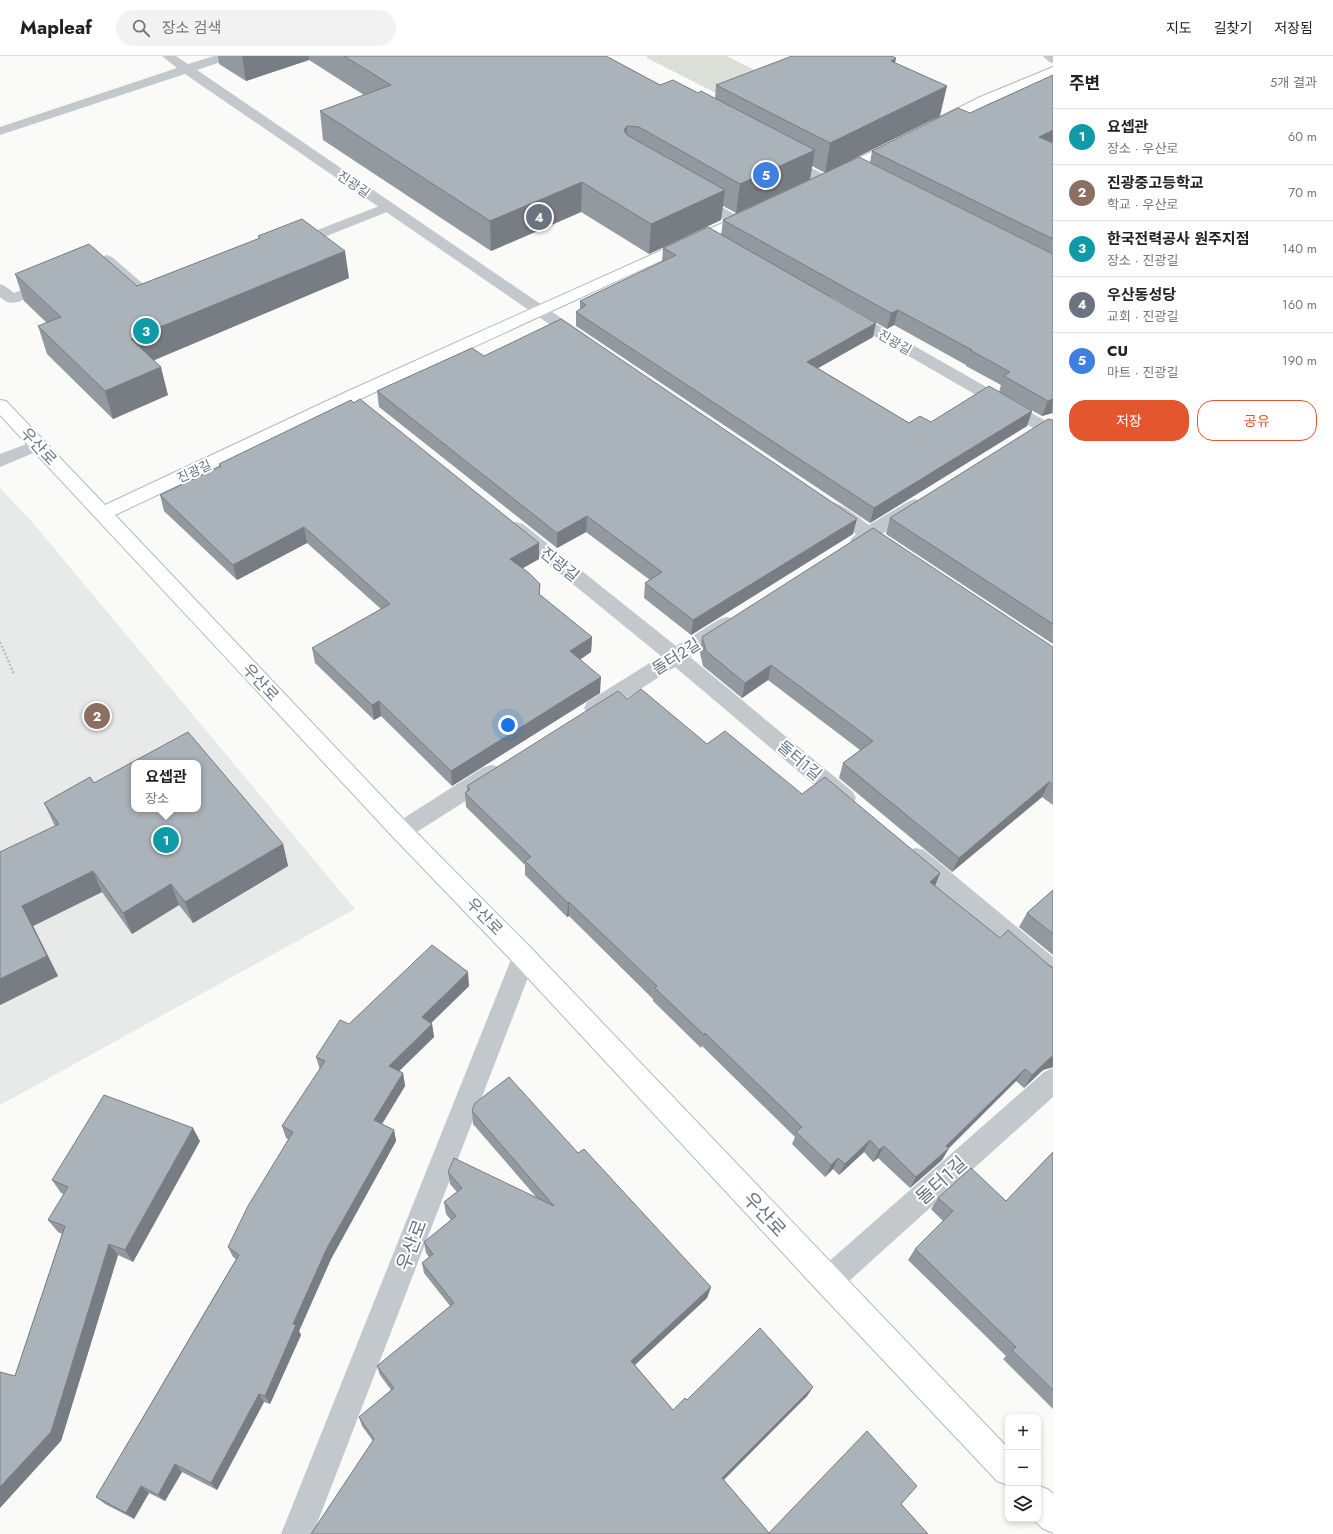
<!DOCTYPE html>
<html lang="ko">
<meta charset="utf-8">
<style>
:root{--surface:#fff;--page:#f2f2f2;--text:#222;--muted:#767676;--line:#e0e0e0;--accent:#e4572e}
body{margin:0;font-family:Jost,"Noto Sans KR",sans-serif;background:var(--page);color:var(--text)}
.controls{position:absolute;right:12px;bottom:12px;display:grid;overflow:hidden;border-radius:8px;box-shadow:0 2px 6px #0003}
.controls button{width:36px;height:36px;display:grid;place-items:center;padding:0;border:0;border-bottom:1px solid var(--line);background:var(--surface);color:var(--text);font:20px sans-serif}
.you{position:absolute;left:508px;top:669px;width:14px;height:14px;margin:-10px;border:3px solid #fff;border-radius:50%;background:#1a73e8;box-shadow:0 0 0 6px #1a73e833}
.badge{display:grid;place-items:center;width:26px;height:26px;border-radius:50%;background:var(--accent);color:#fff;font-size:13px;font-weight:700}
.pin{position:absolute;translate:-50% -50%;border:2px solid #fff;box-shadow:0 1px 4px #0006}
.popup{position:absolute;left:131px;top:704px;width:70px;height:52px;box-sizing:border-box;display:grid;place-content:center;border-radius:8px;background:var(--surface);filter:drop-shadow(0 1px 3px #0005);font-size:13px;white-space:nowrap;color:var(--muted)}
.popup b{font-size:15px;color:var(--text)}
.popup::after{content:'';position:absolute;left:50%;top:100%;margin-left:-8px;border:8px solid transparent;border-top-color:var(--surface)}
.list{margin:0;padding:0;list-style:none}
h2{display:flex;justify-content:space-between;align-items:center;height:52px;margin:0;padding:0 16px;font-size:17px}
h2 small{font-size:13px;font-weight:400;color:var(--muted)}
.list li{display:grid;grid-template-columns:26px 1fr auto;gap:12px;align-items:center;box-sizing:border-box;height:56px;padding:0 16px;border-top:1px solid var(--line)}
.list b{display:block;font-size:15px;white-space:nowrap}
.list p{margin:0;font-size:13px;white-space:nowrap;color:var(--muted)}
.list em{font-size:13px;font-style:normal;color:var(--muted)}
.actions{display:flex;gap:8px;padding:12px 16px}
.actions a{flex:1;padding:9px 0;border:1px solid var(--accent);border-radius:16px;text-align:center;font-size:14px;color:var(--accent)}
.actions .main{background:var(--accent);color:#fff}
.icon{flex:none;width:22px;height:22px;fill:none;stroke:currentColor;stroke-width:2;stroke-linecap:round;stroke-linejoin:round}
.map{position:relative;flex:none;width:1053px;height:1478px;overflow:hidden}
header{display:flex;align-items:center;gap:24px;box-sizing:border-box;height:56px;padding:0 20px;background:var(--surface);border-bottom:1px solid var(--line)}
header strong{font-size:19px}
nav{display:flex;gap:22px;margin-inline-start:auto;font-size:14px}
.search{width:280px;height:36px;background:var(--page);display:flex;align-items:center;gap:10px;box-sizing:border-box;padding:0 14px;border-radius:22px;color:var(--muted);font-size:15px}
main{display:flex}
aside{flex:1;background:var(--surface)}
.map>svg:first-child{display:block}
.built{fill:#e8e9e9;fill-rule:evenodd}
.green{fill:#dadfd7}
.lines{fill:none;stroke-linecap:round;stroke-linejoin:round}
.secondary-casing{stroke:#b3babf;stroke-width:2}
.path{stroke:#bbbfc2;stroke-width:2.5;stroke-dasharray:2 2;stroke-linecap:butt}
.lane{fill:#c3c8cc;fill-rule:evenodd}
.street{fill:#c3c8cc;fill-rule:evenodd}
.secondary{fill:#fff;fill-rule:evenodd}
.wall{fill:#929a9f}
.shaded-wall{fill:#777d82}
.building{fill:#aab3b9;stroke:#777d82;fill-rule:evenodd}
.labels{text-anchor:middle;stroke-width:4;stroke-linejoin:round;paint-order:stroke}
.far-street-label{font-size:13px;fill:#657683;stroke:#fff}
.street-label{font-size:16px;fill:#657683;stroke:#fff}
.near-street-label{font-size:19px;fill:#657683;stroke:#fff}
</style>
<header>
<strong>Mapleaf</strong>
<div class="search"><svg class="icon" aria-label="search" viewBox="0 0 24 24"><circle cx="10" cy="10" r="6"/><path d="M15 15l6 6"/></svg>장소 검색</div>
<nav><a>지도</a><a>길찾기</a><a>저장됨</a></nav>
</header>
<main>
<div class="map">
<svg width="1053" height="1478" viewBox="0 0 1053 1478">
<rect width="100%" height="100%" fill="#fafaf8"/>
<path class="built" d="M0 432 33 467 355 853 0 1049ZM134 707H198V753H134Z"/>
<polygon class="green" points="647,0 726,0 761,17 721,36 714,36 647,2"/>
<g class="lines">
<defs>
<g id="secondary">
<polygon points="1053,11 1053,20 990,47 942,71 932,71 930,68 932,65 980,41"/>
<polygon points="897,84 902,85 904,88 902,91 843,120 838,121 833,120 831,117 833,114"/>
<polygon points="749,155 754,156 756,159 754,162 358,344 115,459 409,769 533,894 1008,1392 1008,1429 997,1425 818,1235 515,908 393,781 0,359 0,344 6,345 105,449 346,336"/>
<polygon points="1038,1429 1049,1434 1053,1438 1053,1477 1042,1472 1033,1463 1038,1463"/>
</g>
</defs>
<use href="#secondary" class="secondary-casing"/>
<polyline class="path" points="0,586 14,618"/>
<g class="lane">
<polygon points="387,147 392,148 394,151 392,154 299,191 294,192 289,191 287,188 289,185"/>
<path d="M107 199 112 201 156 239 162 237 167 239 170 242C165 248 156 250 148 248L105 210 98 212 93 210 90 207 93 204Z"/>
<path d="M50 222 55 224 58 227 55 230 18 246C9 248 6 246 0 241V228L5 230 14 237Z"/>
<polygon points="37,384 43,385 46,389 43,393 0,411 0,398"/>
</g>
<g class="street">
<polygon points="162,0 176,0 188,8 214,0 232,0 230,3 197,14 586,279 588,282 586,285 580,287 574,285 185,18 0,79 0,71 177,12"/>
<polygon points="1043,0 1053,0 1053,7 1049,6"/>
<polygon points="784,99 828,120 830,123 828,126 823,127 818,126 779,106 777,103 779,100"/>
<polygon points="696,138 701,139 741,162 743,165 741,168 736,169 731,168 691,145 689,142 691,139"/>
<polygon points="849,254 855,256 1053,369 1053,381 1047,380 843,262 841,259 843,256"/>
<path d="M915 443 921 445 924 449 921 453 882 478 898 489 900 493 898 497C886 501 878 493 869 487L859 490 852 488 850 484 856 478 824 455 821 451 824 447C839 442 857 461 869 469L909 445Z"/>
<polygon points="516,466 523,468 676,590 720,563 727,561 734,563 737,568 734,573 690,601 853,736 856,742 853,748 845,751 837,748 675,611 601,658 594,660 587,658 584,652 587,646 661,600 509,476 507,472 509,468"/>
<polygon points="492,709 500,711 503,717 500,723 409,781 401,784 393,781 390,775 393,769 484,711"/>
<polygon points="916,792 924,794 1053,901 1053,927 1044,923 908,808 905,801 908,794"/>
<polygon points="524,891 533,894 536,901 313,1478 281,1478 512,901 515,894"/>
<polygon points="1053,1012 1053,1041 838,1235 828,1239 818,1235 814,1225 818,1215 1044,1016"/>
</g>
<use href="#secondary" class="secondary"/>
</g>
<g class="wall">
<polygon points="218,0 606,0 660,29 698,37 715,43 716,29 895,7 940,60 825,117 812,110 810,123 870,106 872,95 970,57 1053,87 1053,357 1042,360 999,336 1001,329 966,310 966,309 894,269 887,273 830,240 873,281 818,312 909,367 931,366 1032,355 1027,370 870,467 576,270 576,256 580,253 580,245 662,206 663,192 721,179 723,164 736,157 723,150 721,164 649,198 581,156 491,195 323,84 320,55 364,39 309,4 246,25 219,8"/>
<polygon points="258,180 349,222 154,304 168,339 113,363 47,298 38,270 47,267 24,245 15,218 137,230 259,183"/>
<polygon points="484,300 853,478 691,579 644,542 645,527 650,524 586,476 557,492 379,351 377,335"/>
<polygon points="1053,364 1053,588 886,478 890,462"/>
<polygon points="219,408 539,487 539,503 522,512 540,528 540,539 592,581 591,596 580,604 600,637 452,730 381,660 374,664 315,607 312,592 381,553 307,487 237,524 164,455 160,439 219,411"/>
<polygon points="702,581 1053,591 1053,749 1042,741 952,816 839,722 843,707 860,694 768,624 742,642 703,610 700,597"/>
<polygon points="627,643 707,688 802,738 940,817 935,830 1000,882 1053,911 1053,1011 1043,1014 1024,1032 1016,1025 949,1092 942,1104 910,1132 878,1102 873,1106 864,1096 839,1119 833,1113 825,1121 792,1088 795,1081 702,990 701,992 653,945 653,943 569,860 567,861 525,819 525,809 466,751 465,737 467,735 467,730"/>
<polygon points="94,727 283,788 288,810 193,867 179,849 132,878 102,836 33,870 58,920 0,949 55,770 44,747"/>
<polygon points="1053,834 1053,899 1019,871 1027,857"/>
<polygon points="469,930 431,967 432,968 434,981 399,1015 403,1017 405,1030 382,1068 394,1074 396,1085 331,1203 299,1275 301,1279 270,1348 264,1346 217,1434 182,1416 165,1445 149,1437 134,1463 105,1448 96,1441 236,1203 233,1201 228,1191 289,1084 286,1082 282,1070 320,1014 316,1001 349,968"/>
<polygon points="472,1055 578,1097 711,1231 707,1242 635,1309 673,1354 687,1344 813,1331 807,1340 724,1424 769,1477 901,1448 928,1478 311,1478 373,1385 362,1370 359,1361 391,1334 380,1319 377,1310 450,1250 424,1217 422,1207 429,1201 426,1197 424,1186 451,1164 446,1158 444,1146 457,1136 450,1128 448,1116 536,1141 473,1068"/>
<polygon points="200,1085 133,1206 118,1199 61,1385 15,1320 62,1178 58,1176 48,1164 64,1138 61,1137 52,1124"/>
<polygon points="1053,1096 1053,1353 1003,1303 1006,1300 908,1204 915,1193 943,1165 931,1153 938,1142 1006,1145"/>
</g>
<g class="shaded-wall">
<polygon points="242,0 309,0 309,4 246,25"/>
<polygon points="896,2 890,31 891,5"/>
<polygon points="947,30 940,60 825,117 830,87"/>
<polygon points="627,70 626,100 624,74"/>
<polygon points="1053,74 1053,87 1034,96 1039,81"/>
<polygon points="815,94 810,123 736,157 740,128"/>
<polygon points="582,126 581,156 491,195 490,165"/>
<polygon points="725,134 721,164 649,198 651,168"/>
<polygon points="345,195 349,222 138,311 131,283"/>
<polygon points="898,254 894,269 887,273 891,257"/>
<polygon points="876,267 873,281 804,320 807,306"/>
<polygon points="161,311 168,339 113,363 105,335"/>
<polygon points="1053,343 1052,357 1042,360 1048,345"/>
<polygon points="1032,355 1027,370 870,467 874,452"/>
<polygon points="587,460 586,476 557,492 557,477"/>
<polygon points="857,463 853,478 691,579 693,564"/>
<polygon points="304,471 307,487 237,524 233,509"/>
<polygon points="539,487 539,503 511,519 510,503"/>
<polygon points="592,581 591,596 569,610 570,595"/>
<polygon points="771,609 768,624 742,642 745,627"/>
<polygon points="601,621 600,637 452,730 451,715"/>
<polygon points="379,645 381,660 374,664 372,649"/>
<polygon points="1049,726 1042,741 952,816 959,802"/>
<polygon points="283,788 288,810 193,867 185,846"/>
<polygon points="93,815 102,836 33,870 58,920 0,949 0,923 22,850"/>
<polygon points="940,817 934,832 930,826"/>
<polygon points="171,828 179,849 132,878 123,857"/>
<polygon points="569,846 569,860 567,861 568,847"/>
<polygon points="468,916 469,930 424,974 422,961"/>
<polygon points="432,968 434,981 391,1023 389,1010"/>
<polygon points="1051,1001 1053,1001 1053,1011 1043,1014 1024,1032 1032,1019"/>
<polygon points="1025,1013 1016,1025 940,1101 949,1092 942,1104 910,1132 916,1121 946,1090"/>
<polygon points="403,1017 405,1030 377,1076 374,1064"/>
<polygon points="193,1072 200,1085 133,1206 125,1194"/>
<polygon points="394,1074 396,1085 331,1203 299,1275 301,1279 270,1348 265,1340 293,1268 327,1192"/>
<polygon points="870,1084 864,1096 839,1119 845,1108"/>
<polygon points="884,1090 878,1102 873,1106 879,1094"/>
<polygon points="838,1102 833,1113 825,1121 831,1109"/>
<polygon points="109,1188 118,1199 61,1385 0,1452 0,1431"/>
<polygon points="711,1231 707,1242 629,1314 631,1305"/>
<polygon points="813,1331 807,1340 718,1429 722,1422"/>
<polygon points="259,1338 264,1346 217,1434 211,1427"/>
<polygon points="175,1408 182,1416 165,1445 158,1439"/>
<polygon points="141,1430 149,1437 134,1463 126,1457"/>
</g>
<g class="building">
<polygon points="344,0 606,0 660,29 673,24 698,37 701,35 815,94 740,128 639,71 627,70 624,74 627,79 725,134 651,168 582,126 490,165 320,55 391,29"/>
<polygon points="792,0 891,0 896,2 891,5 947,30 830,87 716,29"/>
<polygon points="1053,19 1053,74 1039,81 1053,87 1053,183 872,95 958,52 970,57"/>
<polygon points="859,101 1053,198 1053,343 1048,345 1004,320 1010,316 970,294 972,294 898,254 891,257 723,164"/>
<polygon points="302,163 345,195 131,283 161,311 105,335 38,270 61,261 15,218 89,188 137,230 260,182 258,180"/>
<polygon points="708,171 876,267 807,306 909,367 920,360 931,366 989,330 1032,355 874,452 576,256 586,249 580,245 676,199 663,192"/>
<polygon points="561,263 857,463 693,564 645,527 662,516 587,460 557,477 377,335 472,292 484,300"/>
<polygon points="360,343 539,487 510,503 529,517 540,528 539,538 592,581 570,595 601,621 451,715 379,645 372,649 312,592 390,548 304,471 233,509 160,439 221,410 219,408 351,344 354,347"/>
<polygon points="1048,363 1053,364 1053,568 890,462"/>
<polygon points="873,472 1053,591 1053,729 1049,726 959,802 843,707 873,685 771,609 745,627 706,595 702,581"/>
<polygon points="641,633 707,688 725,675 802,738 825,721 940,817 930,826 1000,882 1008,874 1051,911 1053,911 1053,1001 1051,1001 1032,1019 1025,1013 946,1090 949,1092 916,1121 884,1090 879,1094 870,1084 845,1108 838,1102 831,1109 796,1076 802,1071 705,977 704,979 655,932 657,930 569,846 568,847 525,805 531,801 465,737 470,733 467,730 618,635 627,643"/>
<path d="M188 676 283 788 185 846 171 828 123 857 93 815 22 850 47 900 0 923V796L59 768 44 747 90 721 94 727ZM134 707H198V753H134Z"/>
<polygon points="1053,834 1053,878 1027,857"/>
<polygon points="432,889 468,916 422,961 432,968 389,1010 403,1017 374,1064 394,1074 327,1192 293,1268 296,1269 265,1340 259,1338 211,1427 175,1408 158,1439 141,1430 126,1457 96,1441 239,1199 228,1191 248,1150 293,1076 282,1070 325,1005 316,1001 340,964 349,968"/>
<polygon points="509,1021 578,1097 584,1093 711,1231 631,1305 673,1354 685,1342 687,1344 760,1272 813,1331 722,1422 769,1477 867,1375 917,1430 901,1448 928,1478 311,1478 374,1383 359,1361 394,1332 377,1310 454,1247 422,1207 433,1198 424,1186 456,1160 444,1146 462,1132 448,1116 454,1102 554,1150 472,1055 475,1047"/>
<polygon points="104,1039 193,1072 125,1194 109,1188 51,1376 0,1431 0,1316 15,1320 65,1170 48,1164 68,1131 52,1124"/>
<polygon points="1053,1096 1053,1334 1012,1294 1016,1291 915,1193 953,1155 938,1142 971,1112 1006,1145"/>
</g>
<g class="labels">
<g class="far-street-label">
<text transform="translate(354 128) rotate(34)" y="5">진광길</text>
<text transform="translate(895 286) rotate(30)" y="5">진광길</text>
<text transform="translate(194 415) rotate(-25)" y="5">진광길</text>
</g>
<g class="street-label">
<text transform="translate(39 390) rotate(47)" y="6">우산로</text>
<text transform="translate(560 508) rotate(39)" y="6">진광길</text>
<text transform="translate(676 600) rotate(-32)" y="6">돌터2길</text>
<text transform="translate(261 626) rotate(47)" y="6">우산로</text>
<text transform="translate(800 704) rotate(40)" y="6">돌터1길</text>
<text transform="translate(485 860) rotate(46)" y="6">우산로</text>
</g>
<g class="near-street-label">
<text transform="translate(941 1124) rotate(-42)" y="7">돌터1길</text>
<text transform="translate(765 1158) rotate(47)" y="7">우산로</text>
<text transform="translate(411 1189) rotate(-69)" y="7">우산로</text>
</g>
</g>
</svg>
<div class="controls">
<button>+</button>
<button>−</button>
<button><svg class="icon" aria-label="layers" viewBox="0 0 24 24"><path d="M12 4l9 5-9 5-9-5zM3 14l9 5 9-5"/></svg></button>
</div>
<div class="you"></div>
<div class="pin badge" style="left:166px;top:784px;background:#0f9aa8">1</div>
<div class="popup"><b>요셉관</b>장소</div>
<div class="pin badge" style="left:97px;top:660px;background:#8d6e63">2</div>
<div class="pin badge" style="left:146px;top:275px;background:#0f9aa8">3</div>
<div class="pin badge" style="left:539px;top:161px;background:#6b7280">4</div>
<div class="pin badge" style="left:766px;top:119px;background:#3f7fe0">5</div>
</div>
<aside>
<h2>주변<small>5개 결과</small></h2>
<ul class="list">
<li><span class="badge" style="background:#0f9aa8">1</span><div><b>요셉관</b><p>장소 · 우산로</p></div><em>60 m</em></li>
<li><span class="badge" style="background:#8d6e63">2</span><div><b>진광중고등학교</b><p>학교 · 우산로</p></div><em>70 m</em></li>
<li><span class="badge" style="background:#0f9aa8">3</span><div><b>한국전력공사 원주지점</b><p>장소 · 진광길</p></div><em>140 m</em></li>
<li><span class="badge" style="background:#6b7280">4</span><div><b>우산동성당</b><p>교회 · 진광길</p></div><em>160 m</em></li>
<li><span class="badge" style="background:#3f7fe0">5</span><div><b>CU</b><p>마트 · 진광길</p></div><em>190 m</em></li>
</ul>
<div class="actions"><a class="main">저장</a><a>공유</a></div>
</aside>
</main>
